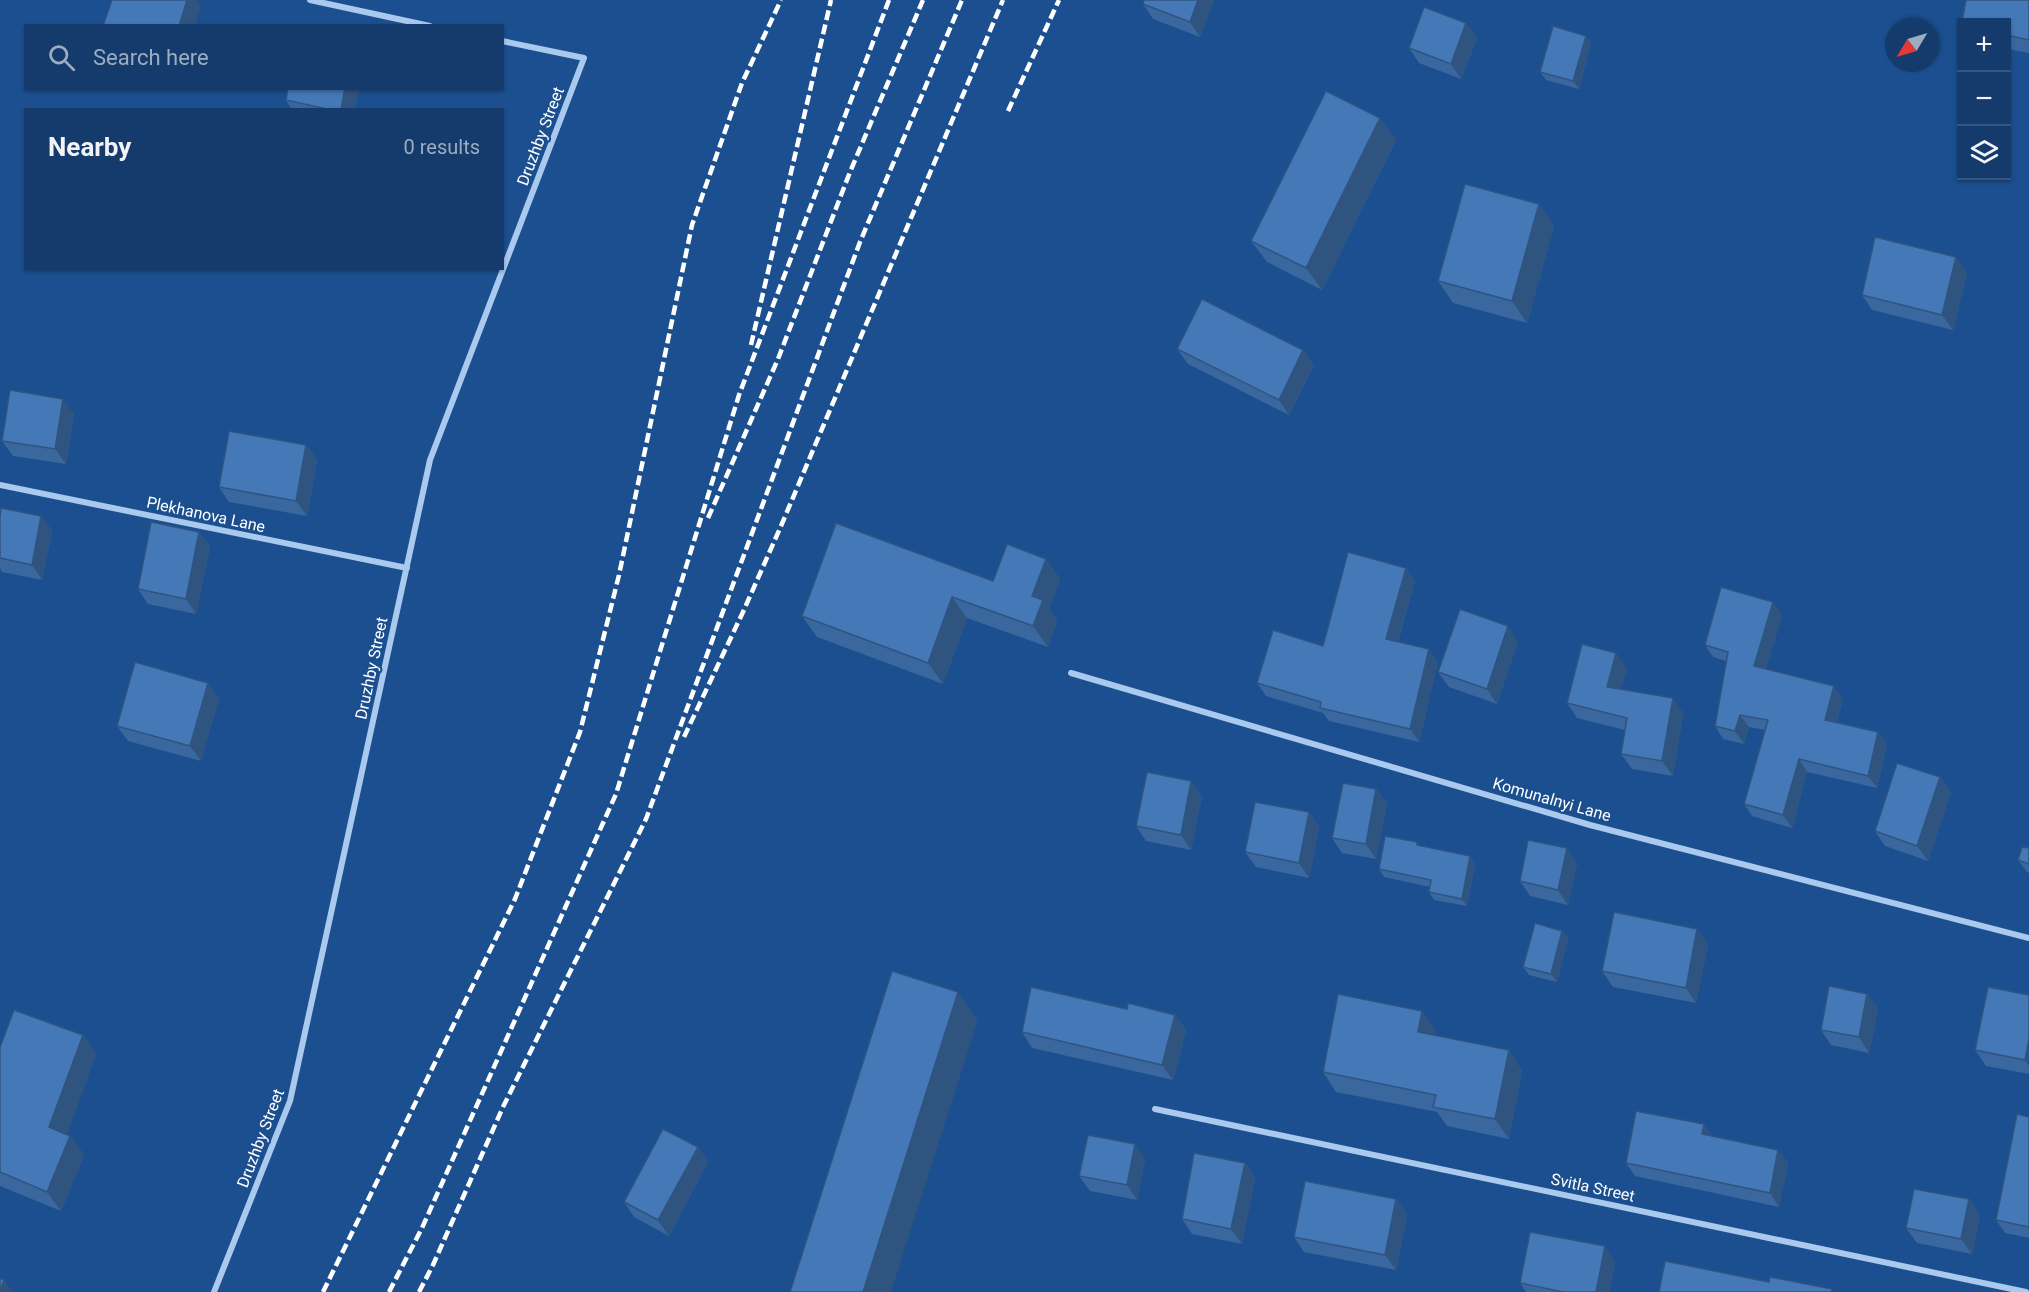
<!DOCTYPE html>
<meta charset="utf-8">
<style>
:root{--surface:#143b6b;--page:#214673;--text:#f1f3f6;--muted:#9dadc1;--line:#33557e}
body{margin:0;font-family:Roboto,sans-serif;background:var(--page);color:var(--text)}
.controls{position:absolute;right:18px;top:18px;display:grid;overflow:hidden;border-radius:0px;box-shadow:0 2px 4px #0004}
.controls button{width:54px;height:54px;display:grid;place-items:center;padding:0;border:0;border-bottom:2px solid var(--line);background:var(--surface);color:var(--text);font:30px sans-serif}
.compass{position:absolute;left:1885px;top:18px;width:54px;height:54px;border-radius:50%;background:var(--surface);box-shadow:0 2px 4px #0004;rotate:232deg}
.list{margin:0;padding:0;list-style:none}
h2{display:flex;justify-content:space-between;align-items:center;height:78px;margin:0;padding:0 24px;font-size:26px}
h2 small{font-size:20px;font-weight:400;color:var(--muted)}
.icon{flex:none;width:33px;height:33px;fill:none;stroke:currentColor;stroke-width:2;stroke-linecap:round;stroke-linejoin:round}
.map{position:relative;flex:none;width:2029px;height:1292px;overflow:hidden}
.search{position:absolute;background:var(--surface);box-shadow:0 2px 4px #0004;left:24px;top:24px;width:480px;height:66px;display:flex;align-items:center;gap:15px;box-sizing:border-box;padding:0 21px;border-radius:0px;color:var(--muted);font-size:22px}
.panel{position:absolute;background:var(--surface);box-shadow:0 2px 4px #0004;left:24px;top:108px;width:480px;height:162px;border-radius:0px}
.map>svg:first-child{display:block}
.lines{fill:none;stroke-linecap:round;stroke-linejoin:round}
.street{stroke:#a9c9ee;stroke-width:6}
.rail{stroke:#fff;stroke-width:4.5;stroke-dasharray:10 4.5;stroke-linecap:butt}
.wall{fill:#3a679d}
.shaded-wall{fill:#305480}
.building{fill:#4478b7;stroke:#305480;stroke-width:1.5}
.labels{text-anchor:middle;stroke-width:4.5;stroke-linejoin:round;paint-order:stroke}
.street-label{font-size:16px;fill:#fff;stroke:#1b4f8f}
</style>
<div class="map">
<svg width="2029" height="1292" viewBox="0 0 2029 1292">
<rect width="100%" height="100%" fill="#1b4f8f"/>
<g class="lines">
<g class="street">
<polyline points="310,0 430,26"/>
<polyline points="0,485 407,568"/>
<polyline points="1071,673 1590,825 2029,938"/>
<polyline points="1155,1109 2026,1292"/>
<polyline points="214,1292 290,1101 430,460 584,58 502,41"/>
</g>
<g class="rail">
<polyline points="1008,111 1059,0"/>
<polyline points="751,345 831,0"/>
<polyline points="708,518 778,359 850,172 923,0"/>
<polyline points="684,737 743,612 781,526 1003,0"/>
<polyline points="323,1292 515,899 580,732 619,575 692,225 742,83 781,0"/>
<polyline points="389,1292 422,1228 616,794 739,395 889,0"/>
<polyline points="419,1292 433,1265 503,1107 646,819 860,242 962,0"/>
</g>
</g>
<g class="wall">
<polygon points="1214,0 1200,37 1153,19 1143,4"/>
<polygon points="2029,0 2029,53 2007,49 2007,22"/>
<polygon points="1466,23 1477,38 1461,79 1419,63 1409,48"/>
<polygon points="1591,43 1579,89 1546,80 1540,72"/>
<polygon points="288,88 359,88 354,110 292,110 286,100"/>
<polygon points="1396,140 1322,290 1267,262 1251,241"/>
<polygon points="1539,204 1554,226 1527,323 1453,303 1438,281"/>
<polygon points="1967,272 1953,330 1872,310 1862,295"/>
<polygon points="1177,349 1303,350 1314,365 1289,415 1188,364"/>
<polygon points="74,414 66,464 13,456 2,441"/>
<polygon points="306,445 317,460 307,516 229,502 219,487"/>
<polygon points="41,516 52,531 42,580 2,572 0,568 0,558"/>
<polygon points="199,532 210,547 196,614 148,604 138,589"/>
<polygon points="1046,559 1060,579 1049,609 1057,621 1048,647 967,618 943,684 817,637 802,616 993,581"/>
<polygon points="1406,568 1415,581 1398,642 1438,662 1419,742 1329,721 1323,713 1266,696 1257,683 1323,646"/>
<polygon points="1782,615 1766,669 1843,699 1837,722 1878,732 1887,744 1877,788 1807,772 1792,828 1752,816 1744,804 1765,730 1749,727 1744,744 1723,739 1715,726 1726,661 1713,657 1705,645"/>
<polygon points="1518,641 1497,704 1449,687 1438,672"/>
<polygon points="1627,668 1621,689 1673,698 1683,714 1673,776 1632,769 1621,754 1625,730 1577,718 1567,703"/>
<polygon points="219,698 201,761 128,741 117,726"/>
<polygon points="1940,777 1951,792 1928,861 1885,846 1875,831"/>
<polygon points="1191,781 1202,796 1191,850 1146,841 1136,826"/>
<polygon points="1376,789 1387,804 1376,859 1342,853 1332,838"/>
<polygon points="1309,812 1319,827 1309,878 1256,867 1245,852"/>
<polygon points="1417,842 1420,846 1475,864 1467,906 1434,900 1429,892 1430,887 1384,877 1379,869"/>
<polygon points="2029,848 2029,873 2027,872 2018,860"/>
<polygon points="1577,863 1568,905 1530,896 1520,881"/>
<polygon points="1562,931 1568,938 1557,982 1529,975 1523,967"/>
<polygon points="1708,944 1696,1003 1613,987 1602,971"/>
<polygon points="1867,994 1878,1009 1869,1053 1831,1045 1821,1030"/>
<polygon points="2029,995 2029,1074 1986,1066 1975,1050"/>
<polygon points="1127,1009 1175,1015 1186,1030 1173,1080 1032,1048 1022,1032"/>
<polygon points="1422,1011 1435,1030 1434,1035 1522,1070 1509,1139 1447,1126 1437,1112 1336,1092 1323,1072"/>
<polygon points="83,1035 96,1054 67,1134 70,1136 84,1155 61,1211 0,1186 0,1047"/>
<polygon points="2029,1117 2029,1238 2005,1233 1996,1220"/>
<polygon points="698,1147 708,1162 669,1236 634,1217 624,1202"/>
<polygon points="1778,1150 1788,1163 1779,1207 1635,1176 1626,1163"/>
<polygon points="1145,1159 1137,1200 1090,1191 1079,1176"/>
<polygon points="1245,1163 1255,1178 1242,1244 1192,1234 1182,1219"/>
<polygon points="1396,1199 1407,1214 1396,1270 1304,1252 1294,1237"/>
<polygon points="1969,1199 1980,1215 1972,1254 1917,1243 1906,1228"/>
<polygon points="1615,1262 1609,1292 1526,1292 1520,1283"/>
</g>
<g class="shaded-wall">
<polygon points="187,0 196,0 201,6 195,26 179,26"/>
<polygon points="1198,0 1214,0 1200,37 1190,22"/>
<polygon points="1466,23 1477,38 1461,79 1451,64"/>
<polygon points="1586,36 1591,43 1579,89 1573,81"/>
<polygon points="345,88 359,88 354,110 341,110"/>
<polygon points="1380,118 1396,140 1322,290 1306,268"/>
<polygon points="1539,204 1554,226 1527,323 1512,301"/>
<polygon points="1956,257 1967,272 1953,330 1942,315"/>
<polygon points="1303,350 1314,365 1289,415 1279,400"/>
<polygon points="63,399 74,414 66,464 55,449"/>
<polygon points="306,445 317,460 307,516 296,501"/>
<polygon points="41,516 52,531 42,580 32,565"/>
<polygon points="199,532 210,547 196,614 186,599"/>
<polygon points="1046,559 1060,579 1049,609 1057,621 1048,647 1033,626 1032,596"/>
<polygon points="1406,568 1415,581 1395,651 1386,639"/>
<polygon points="952,597 967,618 943,684 928,663"/>
<polygon points="1773,602 1782,615 1763,679 1754,666"/>
<polygon points="1508,626 1518,641 1497,704 1487,689"/>
<polygon points="1429,649 1438,662 1419,742 1410,729"/>
<polygon points="1616,653 1627,668 1618,702 1607,687"/>
<polygon points="208,683 219,698 201,761 190,746"/>
<polygon points="1834,686 1843,699 1834,732 1825,720"/>
<polygon points="1673,698 1683,714 1673,776 1662,761"/>
<polygon points="1740,715 1749,727 1744,744 1735,731"/>
<polygon points="1878,732 1887,744 1877,788 1868,776"/>
<polygon points="1799,759 1807,772 1792,828 1783,815"/>
<polygon points="1940,777 1951,792 1928,861 1917,846"/>
<polygon points="1191,781 1202,796 1191,850 1181,835"/>
<polygon points="1376,789 1387,804 1376,859 1366,844"/>
<polygon points="1309,812 1319,827 1309,878 1299,863"/>
<polygon points="1567,848 1577,863 1568,905 1558,890"/>
<polygon points="1470,856 1475,864 1467,906 1462,899"/>
<polygon points="1697,929 1708,944 1696,1003 1686,988"/>
<polygon points="1562,931 1568,938 1557,982 1551,974"/>
<polygon points="958,992 978,1020 891,1292 863,1292"/>
<polygon points="1867,994 1878,1009 1869,1053 1859,1037"/>
<polygon points="1422,1011 1435,1030 1431,1051 1418,1032"/>
<polygon points="1175,1015 1186,1030 1173,1080 1162,1065"/>
<polygon points="83,1035 96,1054 63,1146 49,1127"/>
<polygon points="2029,1039 2029,1066 2025,1060"/>
<polygon points="1509,1050 1522,1070 1509,1139 1495,1119"/>
<polygon points="1704,1124 1713,1137 1702,1134"/>
<polygon points="70,1136 84,1155 61,1211 47,1192"/>
<polygon points="1135,1144 1145,1159 1137,1200 1127,1185"/>
<polygon points="698,1147 708,1162 669,1236 658,1220"/>
<polygon points="1778,1150 1788,1163 1779,1207 1770,1193"/>
<polygon points="1245,1163 1255,1178 1242,1244 1231,1229"/>
<polygon points="1396,1199 1407,1214 1396,1270 1385,1255"/>
<polygon points="1969,1199 1980,1215 1972,1254 1961,1239"/>
<polygon points="1605,1246 1615,1262 1609,1292 1596,1292"/>
<polygon points="4,1280 13,1292 0,1292"/>
</g>
<g class="building">
<polygon points="112,0 187,0 179,26 103,26"/>
<polygon points="1144,0 1198,0 1190,22 1143,4"/>
<polygon points="1966,0 2029,0 2029,40 2007,35 2007,22 1962,22"/>
<polygon points="1424,7 1466,23 1451,64 1409,48"/>
<polygon points="1553,26 1586,36 1573,81 1540,72"/>
<polygon points="288,88 345,88 341,110 331,110 286,100"/>
<polygon points="1326,91 1380,118 1306,268 1251,241"/>
<polygon points="1465,184 1539,204 1512,301 1438,281"/>
<polygon points="1875,237 1956,257 1942,315 1862,295"/>
<polygon points="1202,299 1303,350 1279,400 1177,349"/>
<polygon points="10,390 63,399 55,449 2,441"/>
<polygon points="229,431 306,445 296,501 219,487"/>
<polygon points="1,508 41,516 32,565 0,558 0,516"/>
<polygon points="151,522 199,532 186,599 138,589"/>
<polygon points="836,523 993,581 1007,544 1046,559 1032,596 1043,600 1033,626 952,597 928,663 802,616"/>
<polygon points="1348,552 1406,568 1386,639 1429,649 1410,729 1320,708 1321,702 1257,683 1273,630 1323,646"/>
<polygon points="1721,587 1773,602 1754,666 1834,686 1825,720 1878,732 1868,776 1799,759 1783,815 1744,804 1768,720 1740,715 1735,731 1715,726 1728,652 1705,645"/>
<polygon points="1460,609 1508,626 1487,689 1438,672"/>
<polygon points="1582,644 1616,653 1607,687 1673,698 1662,761 1621,754 1627,718 1567,703"/>
<polygon points="135,662 208,683 190,746 117,726"/>
<polygon points="1897,763 1940,777 1917,846 1875,831"/>
<polygon points="1147,772 1191,781 1181,835 1136,826"/>
<polygon points="1343,783 1376,789 1366,844 1332,838"/>
<polygon points="1255,802 1309,812 1299,863 1245,852"/>
<polygon points="1385,836 1417,842 1417,845 1470,856 1462,899 1429,892 1431,880 1379,869"/>
<polygon points="1528,840 1567,848 1558,890 1520,881"/>
<polygon points="2022,847 2029,848 2029,864 2018,860"/>
<polygon points="1614,912 1697,929 1686,988 1602,971"/>
<polygon points="1535,923 1562,931 1551,974 1523,967"/>
<polygon points="892,971 958,992 863,1292 790,1292"/>
<polygon points="1829,986 1867,994 1859,1037 1821,1030"/>
<polygon points="1031,987 1127,1009 1128,1003 1175,1015 1162,1065 1022,1032"/>
<polygon points="1988,987 2029,995 2029,1039 2025,1060 1975,1050"/>
<polygon points="1338,994 1422,1011 1418,1032 1509,1050 1495,1119 1433,1107 1436,1095 1323,1072"/>
<polygon points="14,1010 83,1035 49,1127 70,1136 47,1192 0,1172 0,1047"/>
<polygon points="1636,1111 1704,1124 1702,1134 1778,1150 1770,1193 1626,1163"/>
<polygon points="2017,1114 2029,1117 2029,1227 1996,1220"/>
<polygon points="663,1129 698,1147 658,1220 624,1202"/>
<polygon points="1088,1135 1135,1144 1127,1185 1079,1176"/>
<polygon points="1194,1153 1245,1163 1231,1229 1182,1219"/>
<polygon points="1305,1181 1396,1199 1385,1255 1294,1237"/>
<polygon points="1914,1189 1969,1199 1961,1239 1906,1228"/>
<polygon points="1530,1232 1605,1246 1596,1292 1563,1292 1520,1283"/>
<polygon points="1665,1261 1769,1282 1770,1277 1832,1289 1831,1292 1659,1292"/>
<polygon points="0,1278 4,1280 0,1291"/>
</g>
<g class="labels">
<g class="street-label">
<text transform="translate(540 136) rotate(-69)" y="6">Druzhby Street</text>
<text transform="translate(206 514) rotate(12)" y="6">Plekhanova Lane</text>
<text transform="translate(371 668) rotate(-78)" y="6">Druzhby Street</text>
<text transform="translate(1552 799) rotate(16)" y="6">Komunalnyi Lane</text>
<text transform="translate(260 1138) rotate(-69)" y="6">Druzhby Street</text>
<text transform="translate(1593 1187) rotate(12)" y="6">Svitla Street</text>
</g>
</g>
</svg>
<div class="controls">
<button>+</button>
<button>−</button>
<button><svg class="icon" aria-label="layers" viewBox="0 0 24 24"><path d="M12 4l9 5-9 5-9-5zM3 14l9 5 9-5"/></svg></button>
</div>
<svg class="compass" viewBox="-18 -18 36 36"><path d="M0-13l5 13h-10z" fill="#e53935"/><path d="M0 13l5-13h-10z" fill="#9dadc1"/></svg>
<div class="search"><svg class="icon" aria-label="search" viewBox="0 0 24 24"><circle cx="10" cy="10" r="6"/><path d="M15 15l6 6"/></svg>Search here</div>
<section class="panel">
<h2>Nearby<small>0 results</small></h2>
<ul class="list">
</ul>
</section>
</div>
